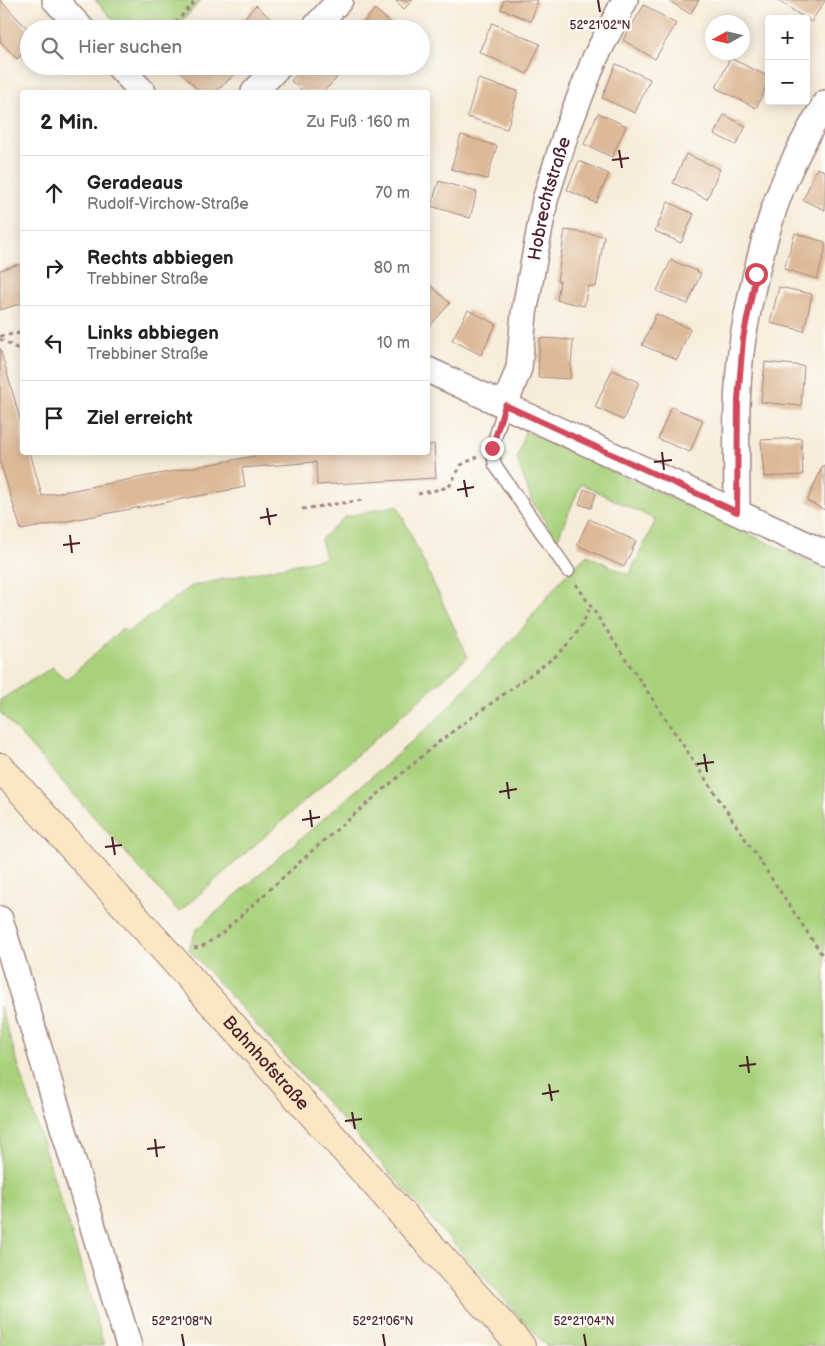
<!DOCTYPE html>
<html lang="de">
<meta charset="utf-8">
<style>
:root{--surface:#fff;--page:#f6f6f6;--text:#222;--muted:#767676;--line:#e0e0e0}
body{margin:0;font-family:"Balsamiq Sans",sans-serif;background:var(--page);color:var(--text)}
.controls{position:absolute;right:15px;top:15px;display:grid;overflow:hidden;border-radius:5px;box-shadow:0 2px 12px #0003}
.controls button{width:45px;height:45px;display:grid;place-items:center;padding:0;border:0;border-bottom:1px solid var(--line);background:var(--surface);color:var(--text);font:25px sans-serif}
.compass{position:absolute;left:705px;top:15px;width:45px;height:45px;border-radius:50%;background:var(--surface);box-shadow:0 2px 12px #0003;rotate:262deg}
.stop{position:absolute;width:15px;height:15px;margin:-11px;border:4px solid #d1495b;border-radius:50%;background:#fff}
.stop.end{background:#d1495b;border-color:#fff;box-shadow:0 1px 5px #0008}
.list{margin:0;padding:0;list-style:none}
h2{display:flex;justify-content:space-between;align-items:center;height:65px;margin:0;padding:0 20px;font-size:21px}
h2 small{font-size:16px;font-weight:400;color:var(--muted)}
.list li{display:grid;grid-template-columns:32px 1fr auto;gap:15px;align-items:center;box-sizing:border-box;height:75px;padding:0 20px;border-top:1px solid var(--line)}
.list b{display:block;font-size:19px;white-space:nowrap}
.list p{margin:0;font-size:16px;white-space:nowrap;color:var(--muted)}
.list em{font-size:16px;font-style:normal;color:var(--muted)}
.icon{flex:none;width:28px;height:28px;fill:none;stroke:currentColor;stroke-width:2;stroke-linecap:round;stroke-linejoin:round}
.map{position:relative;flex:none;width:825px;height:1346px;overflow:hidden}
.search{position:absolute;background:var(--surface);box-shadow:0 2px 12px #0003;left:20px;top:20px;width:410px;height:55px;display:flex;align-items:center;gap:12px;box-sizing:border-box;padding:0 18px;border-radius:28px;color:var(--muted);font-size:19px}
.panel{position:absolute;background:var(--surface);box-shadow:0 2px 12px #0003;left:20px;top:90px;width:410px;height:365px;border-radius:5px}
.map>svg:first-child{display:block}
.green{fill:#a9d17b;stroke:#7a7853}
.building{fill:#ddb997}
.lines{fill:none;stroke-linecap:round;stroke-linejoin:round}
.service-casing{stroke:#a08682;stroke-width:15}
.minor-casing{stroke:#a08682;stroke-width:28}
.secondary-casing{stroke:#a08682;stroke-width:30}
.path{stroke:#a08682;stroke-width:3;stroke-dasharray:4 4;stroke-linecap:butt}
.service{stroke:#fff;stroke-width:12}
.minor{stroke:#fff;stroke-width:25}
.secondary{stroke:#fae7c3;stroke-width:28}
.route{stroke:#d1495b;stroke-width:6}
.ticks{fill:none;stroke:#4a1f2b;stroke-width:2}
.labels{text-anchor:middle;stroke-width:5;stroke-linejoin:round;paint-order:stroke}
.street-label{font-size:18px;fill:#4a1f2b;stroke:#fdfcf7}
.ticks-label{font-size:12px;text-anchor:middle;fill:#4a1f2b;stroke:#fdfcf7;stroke-width:5;stroke-linejoin:round;paint-order:stroke}
</style>
<div class="map">
<svg width="825" height="1346" viewBox="0 0 825 1346">
<rect width="100%" height="100%" fill="#fdfcf7"/>
<filter id="ink" filterUnits="userSpaceOnUse"><feTurbulence type="fractalNoise" baseFrequency=".02" numOctaves="2"/><feDisplacementMap in="SourceGraphic" scale="10" xChannelSelector="R" yChannelSelector="G"/><feConvolveMatrix kernelMatrix="1 2 1 2 8 2 1 2 1" color-interpolation-filters="sRGB"/></filter>
<filter id="wash" filterUnits="userSpaceOnUse"><feTurbulence type="fractalNoise" baseFrequency=".0096" numOctaves="4" result="noise"/><feDisplacementMap in="SourceGraphic" scale="20" xChannelSelector="R" yChannelSelector="G"/><feGaussianBlur stdDeviation="1.12" result="paint"/><feColorMatrix in="noise" values="0 0 0 0 0 0 0 0 0 0 0 0 0 0 0 0 0 1.4 0 .05"/><feComposite in="paint" operator="in"/></filter>
<g filter="url(#wash)">
<rect width="100%" height="100%" fill="#f7ecd9"/>
<g class="green">
<polygon points="95,0 201,0 175,29 122,29"/>
<polygon points="525,431 825,569 825,1346 546,1346 189,950 196,930 433,723 520,631 560,581 587,555 629,575 656,520 581,484 557,540 532,502 517,459"/>
<polygon points="397,505 468,657 179,912 0,712 0,700 53,667 66,680 122,629 128,632 192,586 325,558 321,539 345,517"/>
<polygon points="0,1006 85,1278 104,1346 0,1346"/>
</g>
<g id="blocks">
<g class="building">
<polygon points="0,0 29,30 29,48 17,59 0,41"/>
<polygon points="395,0 413,0 404,9"/>
<polygon points="504,0 538,0 531,21 501,9"/>
<polygon points="668,0 699,0 690,14"/>
<polygon points="777,0 825,0 825,1 811,22"/>
<polygon points="256,5 274,22 268,29 237,29 235,28"/>
<polygon points="644,5 676,24 655,59 623,40"/>
<polygon points="375,9 395,27 393,29 358,29"/>
<polygon points="492,23 540,44 527,74 479,52"/>
<polygon points="730,58 769,77 769,81 756,108 716,88"/>
<polygon points="616,64 650,79 635,113 602,98"/>
<polygon points="175,66 236,66 240,70 215,92 200,92"/>
<polygon points="305,66 324,66 337,78 323,92 304,92 291,81"/>
<polygon points="478,79 518,91 507,129 467,117"/>
<polygon points="598,113 626,126 612,157 584,144"/>
<polygon points="724,115 746,126 736,145 714,134"/>
<polygon points="461,135 497,146 487,179 451,169"/>
<polygon points="686,154 720,169 707,199 673,183"/>
<polygon points="579,161 609,174 596,203 567,190"/>
<polygon points="817,168 825,171 825,210 803,200"/>
<polygon points="439,181 477,192 470,218 431,206"/>
<polygon points="668,202 694,214 681,243 655,231"/>
<polygon points="565,230 604,236 596,287 588,286 584,306 557,300 560,281 557,281"/>
<polygon points="795,233 825,242 825,251 817,279 784,269"/>
<polygon points="671,260 701,273 688,304 657,291"/>
<polygon points="20,264 22,272 22,303 0,310 0,270"/>
<polygon points="430,285 450,303 430,326 428,324 428,288"/>
<polygon points="779,287 812,294 804,331 770,323"/>
<polygon points="468,310 496,324 481,355 452,340"/>
<polygon points="656,314 690,329 677,360 642,345"/>
<polygon points="540,338 573,340 570,379 538,377"/>
<polygon points="0,348 22,426 22,452 30,452 42,496 259,455 259,452 428,452 428,445 434,444 436,478 317,485 316,462 242,468 245,487 21,530 0,461"/>
<polygon points="765,362 804,366 801,406 761,402"/>
<polygon points="612,370 639,382 623,420 595,407"/>
<polygon points="671,407 703,420 690,452 658,439"/>
<polygon points="801,438 803,475 764,477 761,440"/>
<polygon points="823,465 825,466 825,510 807,501"/>
<polygon points="584,489 596,494 591,508 579,504"/>
<polygon points="589,519 636,541 624,567 577,545"/>
</g>
</g>
</g>
<g filter="url(#ink)">
<use href="#blocks" fill-opacity="0" stroke="#a08682" stroke-width="1"/>
<g class="lines">
<defs>
<polyline id="service" points="505,405 492,448 495,465 568,571"/>
<g id="minor">
<polyline points="55,0 82,29"/>
<polyline points="313,29 340,0"/>
<polyline points="118,66 143,92"/>
<polyline points="254,92 279,66"/>
<polyline points="428,370 825,553"/>
<path id="s1" d="M505 405 519 368 524 314 545 200 567 130 595 58 625 0"/>
<path d="M737 512C737 455 734 394 743 338 750 296 760 253 773 212 785 174 805 137 825 103"/>
<polyline points="0,919 129,1346"/>
</g>
<g id="secondary">
<path id="s2" d="M0 767 521 1346"/>
</g>
</defs>
<use href="#service" class="service-casing"/>
<use href="#minor" class="minor-casing"/>
<use href="#secondary" class="secondary-casing"/>
<g class="path">
<polyline points="170,29 196,0"/>
<polyline points="0,336 22,333"/>
<polyline points="0,339 18,349 22,353"/>
<polyline points="418,494 449,487 461,465 477,457"/>
<polyline points="302,509 363,500"/>
<polyline points="576,584 825,959"/>
<path d="M194 948 201 947 221 934 313 850 441 740 556 656C573 639 583 628 590 605"/>
</g>
<use href="#service" class="service"/>
<use href="#minor" class="minor"/>
<use href="#secondary" class="secondary"/>
</g>
</g>
<g class="lines" filter="url(#ink)">
<polyline class="route" points="492,448 505,405 737,512 738,400 743,339 756,274"/>
</g>
<path class="ticks" d="M598 0 600 12M619 150 622 168M612 160 629 158M662 452 664 470M654 462 672 460M464 480 467 497M457 490 474 487M267 508 270 525M260 518 277 515M70 535 72 553M63 545 80 543M704 754 707 772M697 764 714 762M507 782 509 799M499 792 517 789M310 810 312 827M302 820 320 817M112 837 115 855M105 847 122 845M747 1056 749 1073M739 1066 756 1064M549 1084 552 1101M542 1094 559 1091M352 1112 355 1129M345 1121 362 1119M155 1139 157 1157M147 1149 165 1147M182 1334 184 1346M383 1334 385 1346M584 1334 586 1346"/>
<g class="labels">
<g class="street-label">
<text dy="6" stroke="none"><textPath href="#s1" startOffset="212">Hobrechtstraße</textPath></text>
<text dy="6" stroke="none"><textPath href="#s2" startOffset="398">Bahnhofstraße</textPath></text>
</g>
</g>
<g class="ticks-label">
<text x="600" y="29">52°21'02"N</text>
<text x="182" y="1325">52°21'08"N</text>
<text x="383" y="1325">52°21'06"N</text>
<text x="584" y="1325">52°21'04"N</text>
</g>
</svg>
<div class="controls">
<button>+</button>
<button>−</button>
</div>
<svg class="compass" viewBox="-18 -18 36 36"><path d="M0-13l5 13h-10z" fill="#e53935"/><path d="M0 13l5-13h-10z" fill="#767676"/></svg>
<div class="stop" style="left:756px;top:274px"></div>
<div class="stop end" style="left:492px;top:448px"></div>
<div class="search"><svg class="icon" aria-label="search" viewBox="0 0 24 24"><circle cx="10" cy="10" r="6"/><path d="M15 15l6 6"/></svg>Hier suchen</div>
<section class="panel">
<h2>2 Min.<small>Zu Fuß · 160 m</small></h2>
<ul class="list">
<li><svg class="icon" aria-label="ahead" viewBox="0 0 24 24"><path d="M12 20V5M6 11l6-6 6 6"/></svg><div><b>Geradeaus</b><p>Rudolf-Virchow-Straße</p></div><em>70 m</em></li>
<li><svg class="icon" aria-label="right" viewBox="0 0 24 24"><path d="M7 20v-9h11M14 6l5 5-5 5"/></svg><div><b>Rechts abbiegen</b><p>Trebbiner Straße</p></div><em>80 m</em></li>
<li><svg class="icon" aria-label="left" viewBox="0 0 24 24"><path d="M17 20v-9H6M10 6l-5 5 5 5"/></svg><div><b>Links abbiegen</b><p>Trebbiner Straße</p></div><em>10 m</em></li>
<li><svg class="icon" aria-label="arrive" viewBox="0 0 24 24"><path d="M6 21V4h12l-3 4 3 4H6"/></svg><div><b>Ziel erreicht</b></div></li>
</ul>
</section>
</div>
